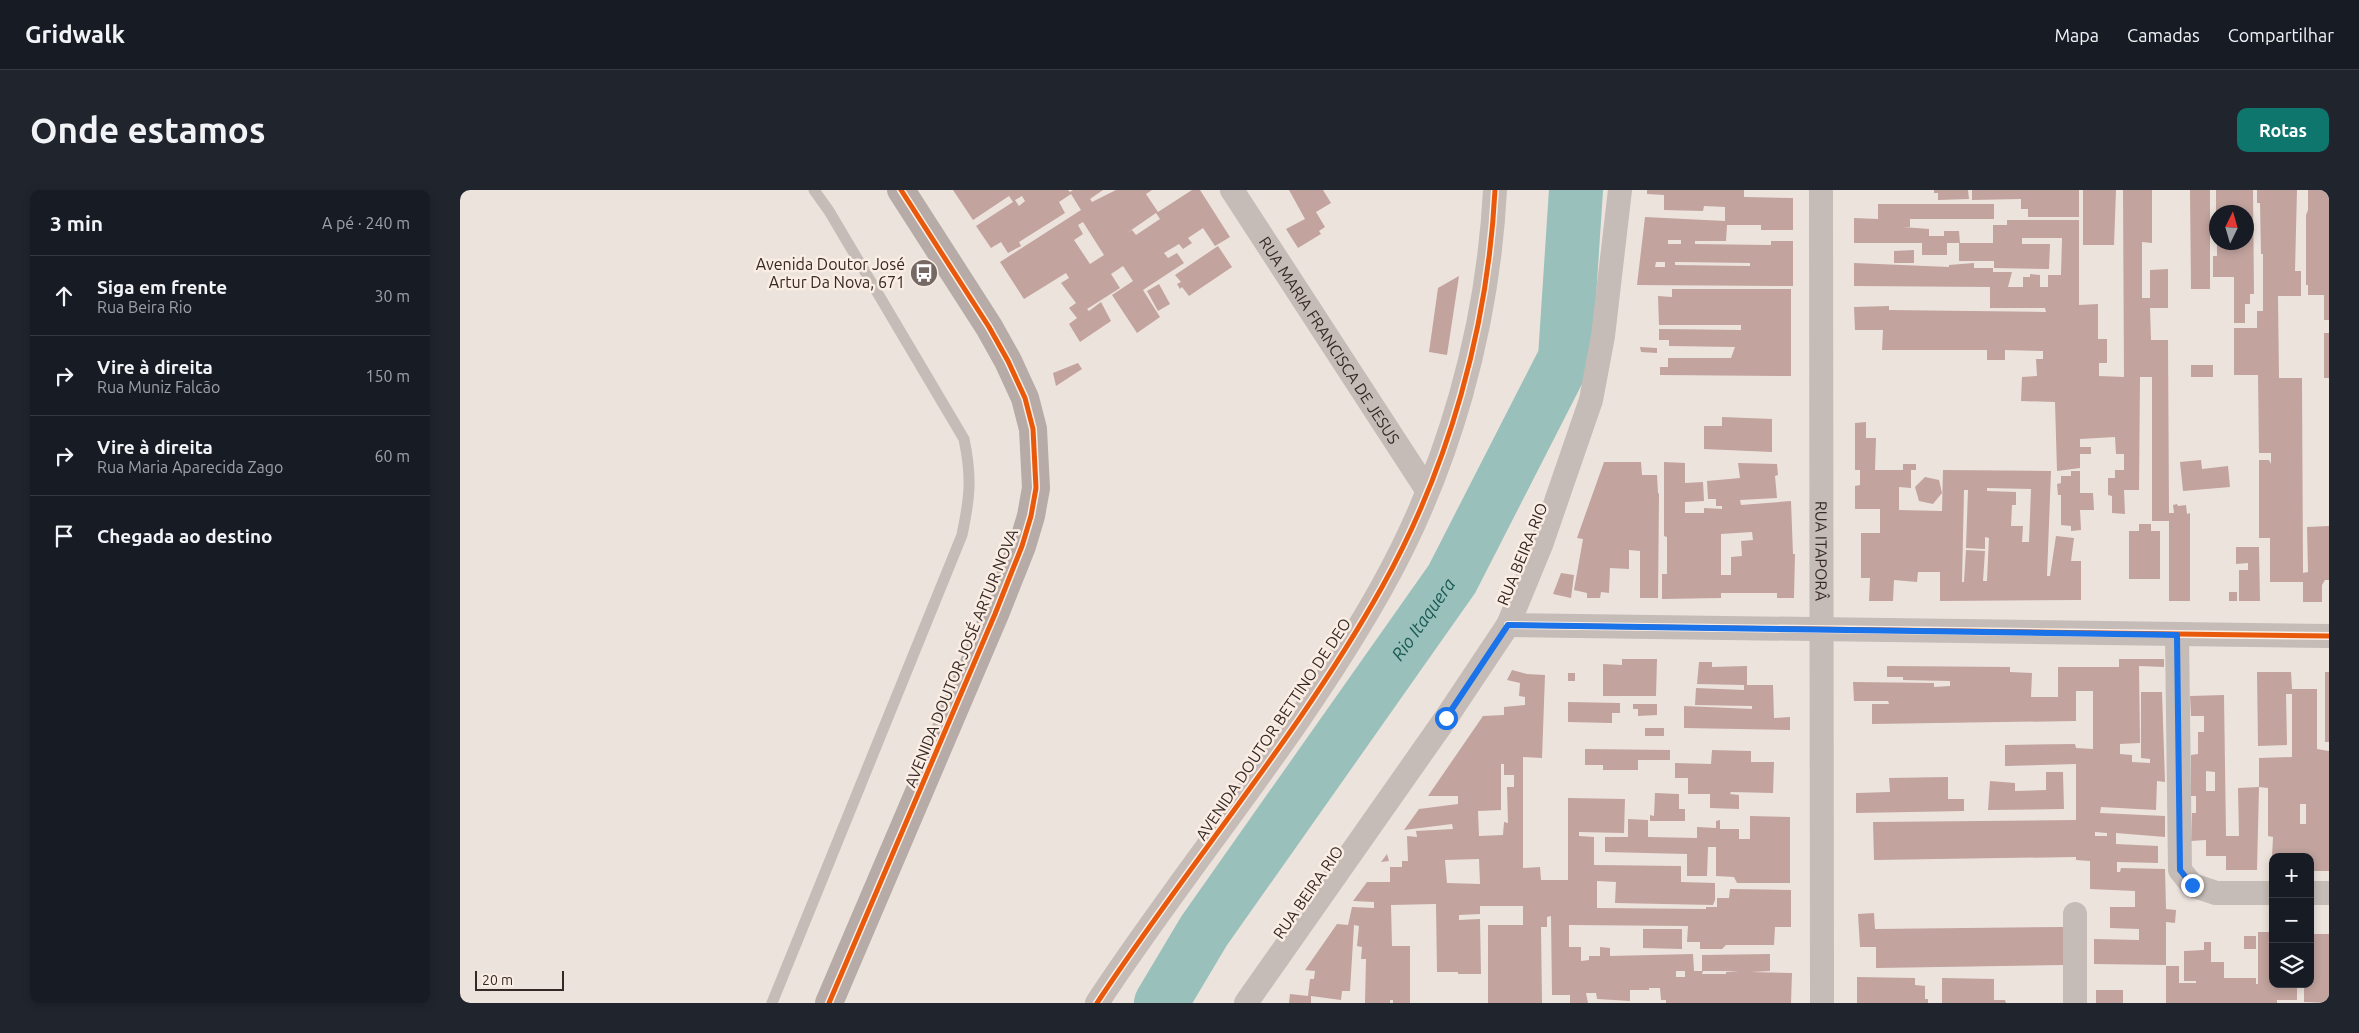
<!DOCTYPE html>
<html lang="pt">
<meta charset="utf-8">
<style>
:root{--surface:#171b24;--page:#20242c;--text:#f1f3f6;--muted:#9ea1a6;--line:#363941;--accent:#0f766e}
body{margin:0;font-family:Ubuntu,sans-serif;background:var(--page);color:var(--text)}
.controls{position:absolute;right:15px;bottom:15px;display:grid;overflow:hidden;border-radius:10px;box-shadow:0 2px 8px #0003}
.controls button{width:45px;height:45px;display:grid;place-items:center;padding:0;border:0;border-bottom:1px solid var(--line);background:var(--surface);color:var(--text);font:25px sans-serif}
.compass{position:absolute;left:1749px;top:15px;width:45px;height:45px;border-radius:50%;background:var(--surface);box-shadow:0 2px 8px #0003;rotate:5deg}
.scale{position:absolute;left:15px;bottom:12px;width:89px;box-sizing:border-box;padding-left:5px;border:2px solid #362825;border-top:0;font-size:14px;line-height:18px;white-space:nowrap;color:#362825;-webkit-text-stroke:4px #faede4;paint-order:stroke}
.stop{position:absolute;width:15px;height:15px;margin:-11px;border:4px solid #1a73e8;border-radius:50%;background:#fff}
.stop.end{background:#1a73e8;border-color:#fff;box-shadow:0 1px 5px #0008}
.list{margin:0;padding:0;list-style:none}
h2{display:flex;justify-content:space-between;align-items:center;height:65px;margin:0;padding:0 20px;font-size:21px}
h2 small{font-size:16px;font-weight:400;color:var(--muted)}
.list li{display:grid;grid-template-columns:32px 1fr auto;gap:15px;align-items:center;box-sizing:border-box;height:80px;padding:0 20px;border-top:1px solid var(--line)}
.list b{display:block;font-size:19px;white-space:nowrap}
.list p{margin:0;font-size:16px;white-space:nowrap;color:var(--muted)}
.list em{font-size:16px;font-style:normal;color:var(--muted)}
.icon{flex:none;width:28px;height:28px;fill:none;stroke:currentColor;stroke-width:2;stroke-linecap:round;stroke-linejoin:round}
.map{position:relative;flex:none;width:1869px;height:813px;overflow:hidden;border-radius:10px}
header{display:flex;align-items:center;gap:30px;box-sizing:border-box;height:70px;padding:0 25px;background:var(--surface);border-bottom:1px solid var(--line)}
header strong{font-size:24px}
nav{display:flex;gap:28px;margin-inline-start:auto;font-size:18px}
.intro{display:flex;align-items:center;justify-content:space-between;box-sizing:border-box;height:120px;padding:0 30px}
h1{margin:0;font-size:35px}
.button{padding:12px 22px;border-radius:10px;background:var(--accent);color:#fff;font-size:18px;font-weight:700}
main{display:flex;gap:30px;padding:0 30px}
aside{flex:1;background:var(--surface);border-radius:10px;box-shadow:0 2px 8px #0003}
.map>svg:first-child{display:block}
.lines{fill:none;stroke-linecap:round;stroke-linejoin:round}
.river{stroke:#99c0ba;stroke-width:54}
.building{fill:#c2a39e;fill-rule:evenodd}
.service{stroke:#c5bbb7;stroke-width:11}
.minor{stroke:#c5bbb7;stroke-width:24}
.secondary{stroke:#b6aba7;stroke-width:28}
.cycleway-casing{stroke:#faede4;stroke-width:8}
.cycleway{stroke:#e8590c;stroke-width:5}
.route{stroke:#1a73e8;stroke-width:6}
.labels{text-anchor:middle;stroke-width:5;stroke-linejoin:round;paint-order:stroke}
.poi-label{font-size:16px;fill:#362825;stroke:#faede4;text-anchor:end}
.street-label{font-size:16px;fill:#362825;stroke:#faede4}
.water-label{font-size:18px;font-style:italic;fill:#195a54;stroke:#faede4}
</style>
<header>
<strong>Gridwalk</strong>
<nav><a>Mapa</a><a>Camadas</a><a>Compartilhar</a></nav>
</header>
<div class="intro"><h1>Onde estamos</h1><a class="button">Rotas</a></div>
<main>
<aside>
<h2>3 min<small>A pé · 240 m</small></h2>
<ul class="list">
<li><svg class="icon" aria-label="ahead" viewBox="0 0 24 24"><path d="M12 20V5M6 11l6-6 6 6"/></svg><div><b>Siga em frente</b><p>Rua Beira Rio</p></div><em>30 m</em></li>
<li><svg class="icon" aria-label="right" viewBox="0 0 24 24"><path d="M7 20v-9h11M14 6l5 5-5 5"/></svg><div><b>Vire à direita</b><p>Rua Muniz Falcão</p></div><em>150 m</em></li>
<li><svg class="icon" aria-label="right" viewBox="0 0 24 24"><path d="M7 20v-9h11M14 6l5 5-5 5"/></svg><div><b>Vire à direita</b><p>Rua Maria Aparecida Zago</p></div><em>60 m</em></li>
<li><svg class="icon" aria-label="arrive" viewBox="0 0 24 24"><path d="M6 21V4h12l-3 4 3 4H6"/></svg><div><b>Chegada ao destino</b></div></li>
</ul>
</aside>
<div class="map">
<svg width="1869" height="813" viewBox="0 0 1869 813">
<rect width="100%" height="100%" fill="#ede3dd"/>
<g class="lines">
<path class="river" id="s1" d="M701 813 744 741 992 389 1105 168 1116 0"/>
</g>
<g class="building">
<path d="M493 0H608L610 2 613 0H643L630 9 632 12 656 0H692L686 4 698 22 732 0H740L770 47 755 56 743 38 728 48 732 53 723 59 719 54 704 63 708 68 717 63 724 73 683 100 700 127 677 143 652 105 673 91 663 76 651 84 660 98 627 119 629 121 641 112 651 131 620 152 609 134 617 128 609 118 616 113 601 93 609 88 606 83 564 109 540 72 621 20 611 4 599 12 605 23 559 52 561 56 548 63 541 52 531 58 516 36 553 12 549 6 513 30ZM562 6 565 11 559 16 555 10ZM696 23 700 29 676 45 672 40 667 43ZM623 32 644 65 630 74 614 50 623 44 618 35Z"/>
<polygon points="829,0 863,0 871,13 856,22 865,37 859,41 861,44 838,58 826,39 845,29"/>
<path d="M1187 0H1284V7L1333 8V40H1301V35H1267L1266 51H1235V54L1311 55V51H1333V96L1177 95 1185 27 1265 31V17L1244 16 1243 21 1204 20V5L1187 4ZM1208 50H1221V54H1208ZM1196 72H1205V77H1195ZM1215 72 1290 73V76L1215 75Z"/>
<polygon points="1474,0 1508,0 1509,9 1478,10 1478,3 1474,3"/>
<polygon points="1512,0 1619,0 1619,27 1568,27 1568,19 1561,19 1561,9 1512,10"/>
<polygon points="1623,0 1656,0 1654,55 1623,55"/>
<polygon points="1663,0 1692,0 1692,53 1682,52 1682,108 1690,108 1690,80 1708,79 1708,118 1690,118 1691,150 1708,150 1709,323 1714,323 1713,315 1717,314 1718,316 1726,315 1727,324 1730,323 1730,411 1709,411 1709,331 1692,331 1692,187 1680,187 1679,300 1664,300 1665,324 1652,323 1652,306 1648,305 1648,288 1655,288 1655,280 1664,280 1664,264 1656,264 1655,247 1620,249 1620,257 1631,257 1631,264 1620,264 1620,278 1597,281 1595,212 1561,211 1562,187 1577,186 1576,169 1583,169 1583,161 1545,160 1545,170 1527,170 1527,160 1422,160 1423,140 1395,140 1394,117 1429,116 1429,120 1586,122 1585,118 1530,118 1530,97 1394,96 1394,73 1489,77 1489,75 1514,73 1514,78 1533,78 1533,82 1552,82 1548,97 1563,97 1563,87 1570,87 1570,84 1580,85 1580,97 1588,97 1588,85 1601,85 1602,48 1562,48 1562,54 1590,54 1589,79 1534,78 1534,71 1499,71 1499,53 1533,53 1533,35 1547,35 1547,30 1619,30 1619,115 1638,114 1638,149 1647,149 1647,173 1639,173 1639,186 1664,187"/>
<polygon points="1730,0 1750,0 1750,99 1731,99"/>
<polygon points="1756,0 1793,0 1794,104 1790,104 1790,114 1785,114 1785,133 1774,133 1774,87 1753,87 1753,66 1757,66 1757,52 1786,52 1786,22 1756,22"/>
<polygon points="1797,0 1837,0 1835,81 1841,81 1841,106 1818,106 1819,188 1842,188 1843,383 1848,382 1847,337 1869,336 1869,390 1865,390 1862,395 1862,412 1843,412 1843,392 1810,392 1810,348 1799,348 1799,270 1809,270 1811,274 1811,263 1799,263 1798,185 1774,185 1774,138 1797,138 1797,121 1803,121 1803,64 1801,64 1800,13 1797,13"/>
<polygon points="1848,0 1869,0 1869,130 1864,130 1864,105 1848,105 1848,95 1846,95 1846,25 1848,20"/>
<polygon points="1418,14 1534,14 1534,29 1450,29 1450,37 1443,37 1469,39 1469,46 1484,46 1484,41 1499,41 1500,53 1487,53 1487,65 1462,65 1462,53 1394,53 1394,28 1418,29"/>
<polygon points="758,56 772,77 729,106 722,97 720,99 717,94 721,92 715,85"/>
<polygon points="1454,60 1454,73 1434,73 1434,61"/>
<polygon points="999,86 987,165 969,162 978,98"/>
<polygon points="699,94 710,114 698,121 687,101"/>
<polygon points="1212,99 1331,99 1331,186 1200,185 1200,177 1208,177 1208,168 1271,168 1275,157 1209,156 1209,150 1199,150 1199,139 1281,140 1281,135 1199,135 1198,106 1212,107"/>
<rect x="1864" y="143" width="5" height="45"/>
<polygon points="1180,157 1197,158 1197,163 1181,162"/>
<polygon points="618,173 622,179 596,196 593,183"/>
<rect x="1731" y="175" width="22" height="12"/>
<polygon points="1262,227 1312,229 1312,262 1244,259 1244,236 1262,236"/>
<path d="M1406 232V248H1416L1415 280H1443V274H1456V280H1451V298L1439 297V320L1482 321 1483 280 1591 281 1587 386H1590L1596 346 1614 348 1611 371H1621V410L1480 411V382H1458L1457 392 1434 390 1433 411H1409L1410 388H1401V343H1420V319H1395V296L1400 295V280H1395V233ZM1527 298 1571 299 1569 352H1562L1563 336H1551L1552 315H1556V302L1527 301ZM1504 300H1508L1506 358 1525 359V347L1529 348 1527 391H1523L1525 361 1506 360 1504 392H1502Z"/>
<polygon points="1741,270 1742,279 1768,276 1770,297 1723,301 1720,272"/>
<polygon points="1144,272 1181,272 1182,285 1197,285 1198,303 1199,304 1198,408 1180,408 1180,361 1169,360 1169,379 1150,378 1149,403 1141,402 1140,408 1127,408 1127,403 1114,400 1123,349 1117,348"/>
<path d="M1204 272 1225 273V293L1243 292 1244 311 1225 312V323H1244V318L1262 319V316H1256V309H1248L1247 291 1280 288 1278 273 1317 274 1318 285 1315 286 1317 308 1280 310 1281 315 1331 311 1333 364H1335L1334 408H1317V403H1261V408L1202 409V384H1207V347L1204 346ZM1292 342 1293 350 1281 351 1282 366 1271 367V385H1261V344Z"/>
<polygon points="1611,281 1620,281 1620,303 1633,303 1634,320 1620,320 1621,340 1611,341 1611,336 1601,335 1601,305 1598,305 1597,294 1601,293 1601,286 1611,286"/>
<polygon points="1465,287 1479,290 1482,303 1473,314 1459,311 1455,297"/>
<polygon points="1679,334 1691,334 1691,341 1700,341 1700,389 1669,389 1669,341 1679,341"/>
<polygon points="1776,357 1799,357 1800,411 1779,411 1779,380 1788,380 1788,373 1776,374"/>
<polygon points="1101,383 1114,385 1111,408 1093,404"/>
<rect x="1769" y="402" width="8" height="9"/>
<polygon points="1162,469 1197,469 1196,506 1143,506 1143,474 1162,475"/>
<path d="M1659 469H1704V477L1679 476 1680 553 1660 554V564L1672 565V572L1690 573V569L1681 568V502H1702L1705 592 1697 591 1696 620 1641 617 1640 623 1705 626V647L1656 643V654L1698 656V673L1657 672V682H1660L1661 678 1705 679 1706 719 1716 720 1715 733 1706 732V775L1634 774V749L1679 750V739L1650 738V717H1675V701L1630 699V671L1616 670V667L1414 670 1413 632 1616 630V574L1545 576V555L1615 554 1616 558 1633 559V501H1616V531L1412 534V514H1429L1428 511H1394L1393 492 1474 493V497L1490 496V491L1443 490V487H1427V476L1550 477V482L1572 483 1571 507H1598V477H1659ZM1635 642 1647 643V646H1635Z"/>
<polygon points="1239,472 1252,472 1252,477 1287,476 1287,495 1313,495 1314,528 1330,527 1330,540 1224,538 1224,516 1292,519 1292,516 1235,515 1236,498 1284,500 1284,495 1237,494"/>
<path d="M1052 480 1067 484 1085 485 1082 568 1063 567V678L1080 677 1081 690H1108V608L1165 609 1164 643 1119 642V646L1134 647V675L1221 676V692L1255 693V710L1253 715 1155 713 1156 692 1137 691V718L1246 719V717H1257V708H1269L1270 699 1331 700V737H1315L1314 755H1266L1262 759H1240V752H1227L1228 736 1109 735V757H1121V771L1129 770V766H1140V757L1150 758V766L1233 764 1234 781H1243L1242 784H1266V782L1279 781H1242V765L1310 764V781L1291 782 1332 783 1331 813H1206V810H1201L1200 798H1189V800H1170V811L1137 809 1136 803H1126L1128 813H1110V805H1092L1091 726 1087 727V737H1081L1082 813H1028V735H1063V716H1020V724L999 725V730L1020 729 1021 784H998V782H977L976 714 931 715 932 756H950V813H933V810H930V813H905L906 769H901L902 757 897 756 899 736 894 735 890 801H882L881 810 851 806V813H829L830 804 848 806 850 789H854L855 781 845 780 877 734 888 735 892 717 914 718V712L893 711 907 692H930V677H942V671H948L947 646 957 647 956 641 993 639 992 634 944 640 959 619 998 614V606H968L1023 526 1044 525V517L1065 515V507L1059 506 1060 493 1047 490ZM1041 574H1044V585H1054V597H1047L1048 633 1044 632 1043 645 1019 646 1018 621 1041 620ZM1019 669 1020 694 987 693 985 670ZM1216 781H1225V787H1216Z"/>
<path d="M1797 482H1831L1832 499H1857V559L1869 561V681H1850V667H1812L1813 647 1808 646V598L1799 597V568L1832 567V504H1826L1827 555 1798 556ZM1840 614H1846V634H1840Z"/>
<rect x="1865" y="482" width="4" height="70"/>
<rect x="1108" y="483" width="7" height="8"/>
<path d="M1764 505 1766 646H1779L1778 598 1799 597 1797 680H1766V666H1746V650L1731 651 1732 623H1736V606H1731V565L1738 564V542H1744V526H1731L1730 506ZM1746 581 1755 582V601H1746Z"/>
<polygon points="1108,512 1160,513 1160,523 1152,523 1152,533 1108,532"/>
<polygon points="1173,514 1197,514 1197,525 1178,526 1178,519 1173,519"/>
<rect x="1185" y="538" width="19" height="8"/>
<polygon points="1125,559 1210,560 1210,570 1178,570 1178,580 1143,580 1143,575 1125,575"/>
<polygon points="1252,560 1291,561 1291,572 1314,572 1313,603 1271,602 1270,604 1279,605 1279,619 1250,618 1250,604 1228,604 1228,588 1215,588 1215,573 1251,574"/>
<polygon points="1586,582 1603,582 1604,619 1528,620 1530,591 1555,593 1555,601 1586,600"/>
<polygon points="1488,587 1488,609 1504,609 1504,621 1396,623 1396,603 1430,602 1429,588"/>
<polygon points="1195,603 1219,604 1219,619 1225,619 1225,631 1190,631 1190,625 1194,626"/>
<polygon points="1290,626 1330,627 1330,693 1277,693 1274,687 1256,686 1256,657 1248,657 1247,686 1227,686 1227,664 1145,662 1145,647 1168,647 1168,629 1188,630 1188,647 1237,648 1237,637 1256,638 1256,631 1260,630 1260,639 1279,639 1279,649 1290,649"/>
<polygon points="927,664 929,671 921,672"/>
<polygon points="1414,723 1415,739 1603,737 1603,775 1416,778 1416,757 1400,757 1398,724"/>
<polygon points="1183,739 1222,739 1222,759 1183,758"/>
<polygon points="1798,742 1813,742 1813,794 1837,794 1837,810 1817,810 1817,813 1706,813 1706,776 1719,776 1719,793 1736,793 1736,791 1724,791 1724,761 1744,760 1744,752 1751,752 1751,772 1764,772 1764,788 1796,788 1796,794 1798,794"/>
<polygon points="1850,744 1869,744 1869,813 1844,812 1844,794 1850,794"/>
<rect x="1784" y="746" width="12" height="13"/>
<polygon points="1397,787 1455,788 1455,795 1465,796 1465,809 1468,809 1468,813 1397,813"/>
<polygon points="1482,788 1534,789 1534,810 1545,810 1546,813 1482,813"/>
<rect x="1636" y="800" width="27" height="13"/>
</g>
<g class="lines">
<path class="service" d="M312 813 502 345C510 307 512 287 504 249L369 21 354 0"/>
<g class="minor">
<path id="s2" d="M772 0 967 300"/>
<path id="s3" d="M1361 0 1362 813"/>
<polyline points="1048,435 1869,446"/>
<polyline points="1717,445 1720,680 1732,695 1756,703 1813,703"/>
<polyline points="1850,703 1869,703"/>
<polyline points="1615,724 1615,813"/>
<path d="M637 813C729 673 840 544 922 397 989 277 1028 137 1035 0"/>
<polyline points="786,813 986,528 1048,435 1081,355 1131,210 1143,146 1160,0"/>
</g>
<polyline class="secondary" points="369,813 535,424 562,356 571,326 576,298 573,239 565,208 548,171 529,137 441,0"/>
<defs>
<g id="cycleway">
<polyline points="1048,435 1869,446"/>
<polyline points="369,813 535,424 562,356 571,326 576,298 573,239 565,208 548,171 529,137 441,0"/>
<path d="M637 813C729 673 840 544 922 397 989 277 1028 137 1035 0"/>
</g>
</defs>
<use href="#cycleway" class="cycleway-casing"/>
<use href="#cycleway" class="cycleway"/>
</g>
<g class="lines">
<polyline class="route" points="986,528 1048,435 1717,445 1720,680 1732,695"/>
</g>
<defs>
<symbol id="bus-disc" viewBox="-11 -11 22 22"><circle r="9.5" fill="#766965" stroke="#faede4"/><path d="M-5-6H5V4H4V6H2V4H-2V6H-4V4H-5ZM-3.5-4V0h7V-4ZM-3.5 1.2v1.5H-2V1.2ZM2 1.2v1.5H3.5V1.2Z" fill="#fff"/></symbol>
</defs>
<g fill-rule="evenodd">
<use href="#bus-disc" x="448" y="67" width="32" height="32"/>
</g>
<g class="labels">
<g class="poi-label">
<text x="445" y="80">Avenida Doutor José<tspan x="445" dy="18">Artur Da Nova, 671</tspan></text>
</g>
<g class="street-label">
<text dy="6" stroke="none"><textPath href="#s2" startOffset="179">RUA MARIA FRANCISCA DE JESUS</textPath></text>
<text dy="6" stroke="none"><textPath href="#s3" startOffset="361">RUA ITAPORÂ</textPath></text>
<text transform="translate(1062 364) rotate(-68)" y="6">RUA BEIRA RIO</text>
<text transform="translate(501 468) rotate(-68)" y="6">AVENIDA DOUTOR JOSÉ ARTUR NOVA</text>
<text transform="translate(813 539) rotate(-56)" y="6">AVENIDA DOUTOR BETTINO DE DEO</text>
<text transform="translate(848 702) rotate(-55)" y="6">RUA BEIRA RIO</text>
</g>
<g class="water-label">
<text dy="6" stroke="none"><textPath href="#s1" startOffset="465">Rio Itaquera</textPath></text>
</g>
</g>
</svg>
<div class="controls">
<button>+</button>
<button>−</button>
<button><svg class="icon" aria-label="layers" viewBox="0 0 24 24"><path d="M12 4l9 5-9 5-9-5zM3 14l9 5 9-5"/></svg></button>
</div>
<svg class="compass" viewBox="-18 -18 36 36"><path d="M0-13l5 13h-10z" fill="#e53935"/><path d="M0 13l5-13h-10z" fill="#9ea1a6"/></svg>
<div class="scale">20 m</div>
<div class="stop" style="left:986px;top:528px"></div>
<div class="stop end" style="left:1732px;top:695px"></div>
</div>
</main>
